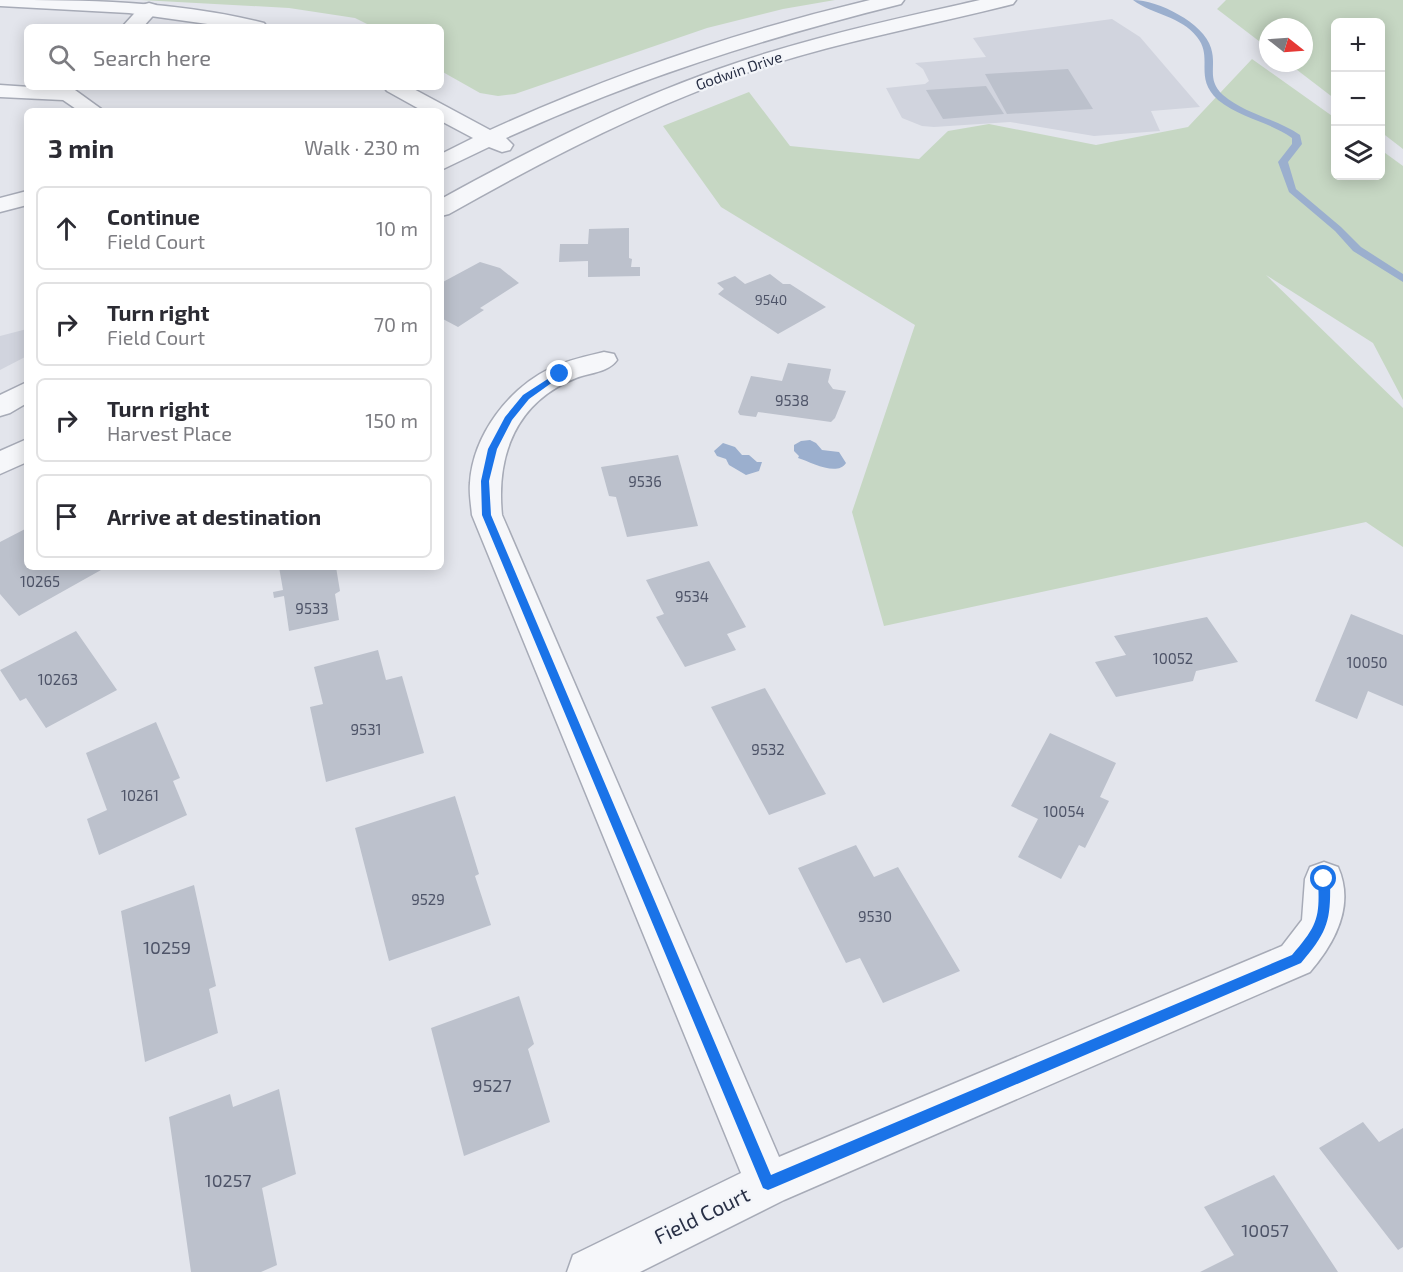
<!DOCTYPE html>
<meta charset="utf-8">
<style>
:root{--surface:#fff;--page:#f2f2f3;--text:#2b2b33;--muted:#7c7c81;--line:#e1e1e2}
body{margin:0;font-family:"Exo 2",sans-serif;background:var(--page);color:var(--text)}
.controls{position:absolute;right:18px;top:18px;display:grid;overflow:hidden;border-radius:9px;box-shadow:0 3px 15px #0003}
.controls button{width:54px;height:54px;display:grid;place-items:center;padding:0;border:0;border-bottom:2px solid var(--line);background:var(--surface);color:var(--text);font:30px sans-serif}
.compass{position:absolute;left:1259px;top:18px;width:54px;height:54px;border-radius:50%;background:var(--surface);box-shadow:0 3px 15px #0003;rotate:107deg}
.stop{position:absolute;width:18px;height:18px;margin:-14px;border:4px solid #1a73e8;border-radius:50%;background:#fff}
.stop.end{background:#1a73e8;border-color:#fff;box-shadow:0 2px 6px #0008}
.list{margin:0;padding:0;list-style:none}
h2{display:flex;justify-content:space-between;align-items:center;height:78px;margin:0;padding:0 24px;font-size:26px}
h2 small{font-size:20px;font-weight:400;color:var(--muted)}
.list li{display:grid;grid-template-columns:39px 1fr auto;gap:18px;align-items:center;box-sizing:border-box;height:84px;margin:0 12px 12px;padding:0 12px;border:2px solid var(--line);border-radius:9px}
.list b{display:block;font-size:22px;white-space:nowrap}
.list p{margin:0;font-size:20px;white-space:nowrap;color:var(--muted)}
.list em{font-size:20px;font-style:normal;color:var(--muted)}
.icon{flex:none;width:33px;height:33px;fill:none;stroke:currentColor;stroke-width:2;stroke-linecap:round;stroke-linejoin:round}
.map{position:relative;flex:none;width:1403px;height:1272px;overflow:hidden}
.search{position:absolute;background:var(--surface);box-shadow:0 3px 15px #0003;left:24px;top:24px;width:420px;height:66px;display:flex;align-items:center;gap:15px;box-sizing:border-box;padding:0 21px;border-radius:9px;color:var(--muted);font-size:22px}
.panel{position:absolute;background:var(--surface);box-shadow:0 3px 15px #0003;left:24px;top:108px;width:420px;height:462px;border-radius:9px}
.map>svg:first-child{display:block}
.built{fill:#d1d4de}
.green{fill:#c6d7c3}
.water{fill:#9bafce}
.lines{fill:none;stroke-linecap:round;stroke-linejoin:round}
.stream{fill:#9bafce;fill-rule:evenodd}
.building{fill:#bcc1cc}
.minor-casing{stroke:#a7abb7;stroke-width:3}
.tertiary-casing{stroke:#a7abb7;stroke-width:3}
.minor{fill:#f6f7fa;fill-rule:evenodd}
.tertiary{fill:#f6f7fa;fill-rule:evenodd}
.route{fill:#1a73e8}
.labels{text-anchor:middle;stroke-width:4.5;stroke-linejoin:round;paint-order:stroke}
.far-number-label{font-size:14px;fill:#4e5468}
.far-street-label{font-size:15px;fill:#293046;stroke:#f3f5f9}
.number-label{font-size:15px;fill:#4e5468}
.near-number-label{font-size:18px;fill:#4e5468}
.near-street-label{font-size:21px;fill:#293046;stroke:#f3f5f9}
</style>
<div class="map">
<svg width="1403" height="1272" viewBox="0 0 1403 1272">
<rect width="100%" height="100%" fill="#e3e5ec"/>
<g class="built">
<polygon points="1112,19 1140,37 1200,107 1151,111 1160,131 1094,136 1010,122 934,127 922,126 902,118 886,88 925,84 929,81 923,69 915,63 986,57 973,38"/>
<polygon points="27,329 27,356 0,370 0,336"/>
</g>
<g class="green">
<polygon points="141,0 835,0 783,9 707,28 515,94 498,96 480,93 441,71 441,27 373,27 355,18 289,8"/>
<polygon points="1226,0 1403,0 1403,149 1381,132 1380,22 1336,22 1335,99 1288,63 1304,63 1304,27 1268,27 1268,48 1217,9"/>
<polygon points="1252,59 1335,118 1336,176 1380,176 1381,150 1403,166 1403,400 1373,343 1266,275 1403,408 1403,547 1366,522 884,626 852,512 915,325 721,207 663,126 749,92 790,146 919,159 948,131 989,124 1096,145 1188,127"/>
</g>
<g class="water">
<path d="M810 440 816 443 822 450 839 452 846 463C837 477 811 462 798 458L799 456 794 451V445L801 441Z"/>
<polygon points="723,443 735,447 742,455 749,455 757,462 762,462 759,471 746,475 729,465 726,459 717,456 714,451"/>
</g>
<g class="lines">
<path class="stream" d="M1133 0C1158 0 1204 23 1211 48 1217 67 1206 79 1223 95 1245 114 1277 119 1300 135L1302 144 1288 162 1296 189 1341 227 1361 247 1403 274V282L1353 251 1335 231 1289 192 1278 162 1292 144V138C1270 122 1240 118 1218 100 1193 77 1214 58 1197 37 1181 16 1153 15 1133 0Z"/>
</g>
<g class="building">
<polygon points="1068,69 1093,109 1007,114 985,74"/>
<polygon points="986,86 1004,114 943,119 926,90"/>
<polygon points="629,228 629,258 632,259 631,267 640,267 640,276 588,277 588,261 559,262 560,244 588,244 589,229"/>
<polygon points="480,262 500,268 519,283 480,308 484,310 458,327 441,318 441,283"/>
<polygon points="770,274 783,284 790,284 826,307 778,334 718,294 724,289 717,283 735,276 745,284"/>
<polygon points="788,363 831,369 828,382 833,389 846,391 835,418 831,422 758,412 756,417 740,415 738,412 751,376 782,381"/>
<polygon points="678,455 698,526 627,537 616,497 609,496 601,467"/>
<polygon points="27,528 27,567 99,567 101,570 19,616 0,594 0,542"/>
<polygon points="709,561 746,627 727,634 736,650 685,667 656,617 664,614 646,580"/>
<polygon points="279,567 336,567 340,591 335,594 339,620 289,631 284,596 274,598 273,592 283,590"/>
<polygon points="1351,614 1403,635 1403,706 1368,691 1357,719 1315,701"/>
<polygon points="1207,617 1238,662 1196,671 1193,681 1116,697 1095,662 1126,655 1114,636"/>
<polygon points="76,631 117,690 46,728 26,698 20,701 0,670"/>
<polygon points="378,650 386,680 402,676 424,753 326,782 310,707 323,704 314,667"/>
<polygon points="765,688 826,794 769,815 711,707"/>
<polygon points="156,722 180,778 173,781 187,815 99,855 87,819 107,810 86,753"/>
<polygon points="1050,733 1116,763 1100,797 1109,801 1085,848 1079,845 1061,879 1018,857 1038,819 1011,806"/>
<polygon points="455,796 479,874 475,876 491,925 389,961 355,828"/>
<polygon points="856,845 874,877 898,867 960,971 883,1003 860,958 846,963 798,868"/>
<polygon points="194,885 216,986 209,989 218,1033 145,1062 121,911"/>
<polygon points="519,996 534,1044 528,1049 550,1122 464,1156 431,1028"/>
<polygon points="279,1089 296,1174 262,1188 277,1265 261,1272 191,1272 169,1117 230,1094 233,1107"/>
<polygon points="1363,1122 1379,1142 1403,1128 1403,1247 1398,1250 1319,1148"/>
<polygon points="1274,1175 1338,1272 1200,1272 1234,1255 1204,1207"/>
</g>
<g class="lines">
<defs>
<g id="minor">
<polygon points="149,3 156,5 159,9 143,27 122,27 142,5"/>
<polygon points="0,85 75,90 104,111 79,111 63,100 0,97"/>
<polygon points="27,191 27,205 0,212 0,198"/>
<path d="M604 352 614 354 617 360C609 372 589 373 576 378 516 402 496 455 502 515L779 1157 1282 946 1302 920 1305 879 1310 867 1324 862 1338 867C1355 905 1335 943 1310 972L784 1200 640 1272H567L573 1255 741 1173 472 515C471 504 469 493 470 483 473 435 509 388 551 368 568 360 587 356 604 352Z"/>
</g>
<g id="tertiary">
<path d="M0 0C89 0 177 1 264 23L267 27H229L129 13 0 6Z"/>
<path d="M870 0H904L901 4C761 39 638 78 506 138L513 145 510 150 502 152 489 147 441 170V154L473 138 441 121V111H423L387 91 384 87H410L490 130C613 74 739 31 870 0Z"/>
<path d="M980 0H1016L1013 4C930 25 847 40 766 66 655 103 551 156 449 214L441 216V199C530 150 621 104 716 70 802 39 891 20 980 0Z"/>
<polygon points="27,382 27,403 10,413 0,416 0,395"/>
<polygon points="27,439 27,462 0,474 0,451"/>
</g>
</defs>
<use href="#minor" class="minor-casing"/>
<use href="#tertiary" class="tertiary-casing"/>
<use href="#minor" class="minor"/>
<use href="#tertiary" class="tertiary"/>
</g>
<path class="route" d="M557 373 564 374 529 399 512 420 497 449 489 481 491 515 771 1175 1292 955C1318 925 1320 918 1318 879L1324 874 1330 879C1331 921 1328 931 1301 963L773 1188 768 1190 763 1188 482 515 481 481 488 449 505 417 523 395Z"/>
<g class="labels">
<g class="far-number-label">
<text x="771" y="305">9540</text>
</g>
<g class="far-street-label">
<text transform="translate(739 71) rotate(-19)" y="5">Godwin Drive</text>
</g>
<g class="number-label">
<text x="792" y="406">9538</text>
<text x="645" y="487">9536</text>
<text x="40" y="587">10265</text>
<text x="692" y="602">9534</text>
<text x="312" y="614">9533</text>
<text x="1173" y="664">10052</text>
<text x="1367" y="668">10050</text>
<text x="58" y="685">10263</text>
<text x="366" y="735">9531</text>
<text x="768" y="755">9532</text>
<text x="140" y="801">10261</text>
<text x="1064" y="817">10054</text>
<text x="428" y="905">9529</text>
<text x="875" y="922">9530</text>
</g>
<g class="near-number-label">
<text x="167" y="954">10259</text>
<text x="492" y="1092">9527</text>
<text x="228" y="1187">10257</text>
<text x="1265" y="1237">10057</text>
</g>
<g class="near-street-label">
<text transform="translate(702 1216) rotate(-26)" y="7">Field Court</text>
</g>
</g>
</svg>
<div class="controls">
<button>+</button>
<button>−</button>
<button><svg class="icon" aria-label="layers" viewBox="0 0 24 24"><path d="M12 4l9 5-9 5-9-5zM3 14l9 5 9-5"/></svg></button>
</div>
<svg class="compass" viewBox="-18 -18 36 36"><path d="M0-13l5 13h-10z" fill="#e53935"/><path d="M0 13l5-13h-10z" fill="#7c7c81"/></svg>
<div class="stop" style="left:1324px;top:879px"></div>
<div class="stop end" style="left:560px;top:374px"></div>
<div class="search"><svg class="icon" aria-label="search" viewBox="0 0 24 24"><circle cx="10" cy="10" r="6"/><path d="M15 15l6 6"/></svg>Search here</div>
<section class="panel">
<h2>3 min<small>Walk · 230 m</small></h2>
<ul class="list">
<li><svg class="icon" aria-label="ahead" viewBox="0 0 24 24"><path d="M12 20V5M6 11l6-6 6 6"/></svg><div><b>Continue</b><p>Field Court</p></div><em>10 m</em></li>
<li><svg class="icon" aria-label="right" viewBox="0 0 24 24"><path d="M7 20v-9h11M14 6l5 5-5 5"/></svg><div><b>Turn right</b><p>Field Court</p></div><em>70 m</em></li>
<li><svg class="icon" aria-label="right" viewBox="0 0 24 24"><path d="M7 20v-9h11M14 6l5 5-5 5"/></svg><div><b>Turn right</b><p>Harvest Place</p></div><em>150 m</em></li>
<li><svg class="icon" aria-label="arrive" viewBox="0 0 24 24"><path d="M6 21V4h12l-3 4 3 4H6"/></svg><div><b>Arrive at destination</b></div></li>
</ul>
</section>
</div>
